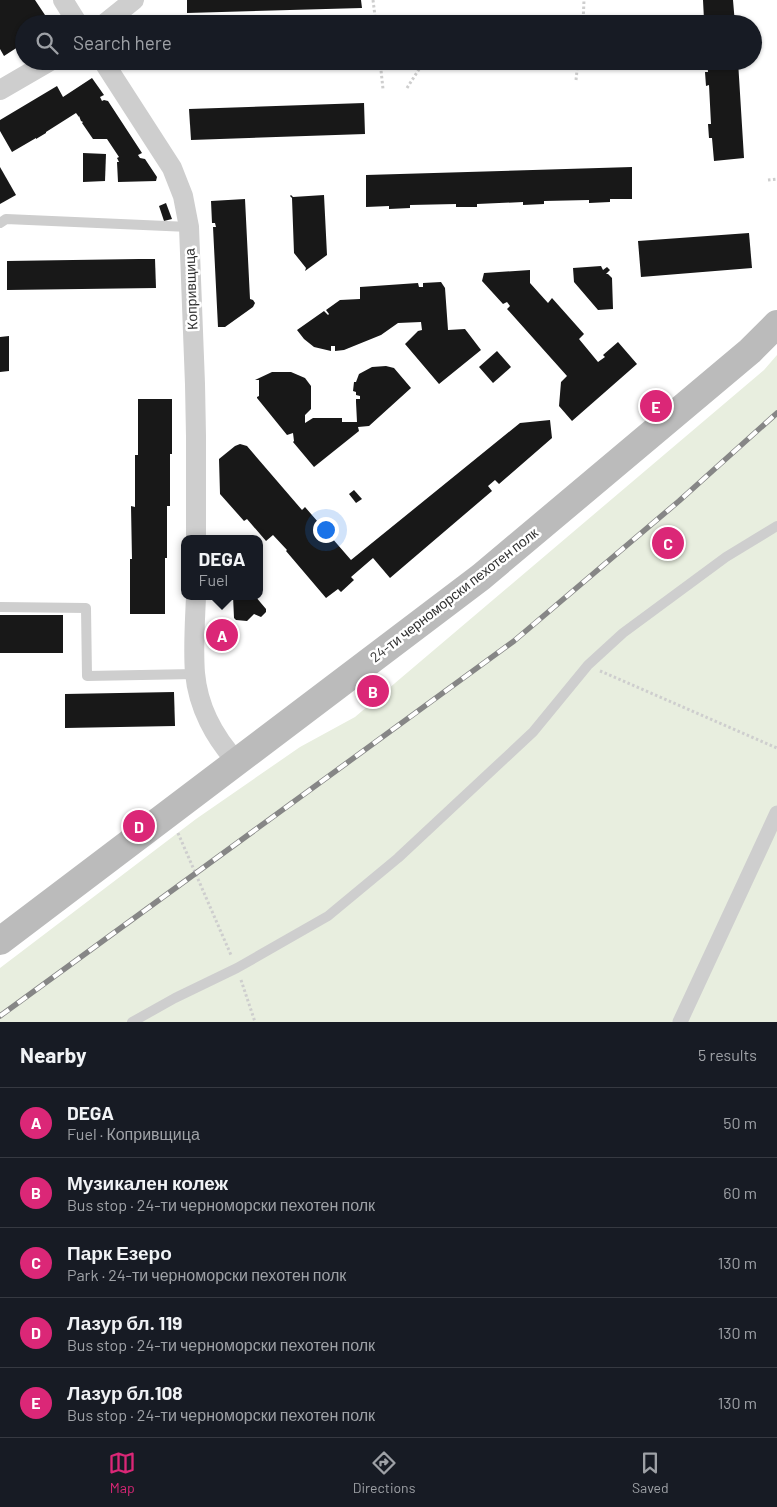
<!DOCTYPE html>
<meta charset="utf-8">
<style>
:root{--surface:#171b24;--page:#20242c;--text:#f1f3f6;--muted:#9ea1a6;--line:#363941;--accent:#db2777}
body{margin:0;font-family:Barlow,sans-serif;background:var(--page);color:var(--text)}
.you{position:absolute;left:325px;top:529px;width:18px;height:18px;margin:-12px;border:4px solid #fff;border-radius:50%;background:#1a73e8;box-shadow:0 0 0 8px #1a73e833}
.badge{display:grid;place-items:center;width:32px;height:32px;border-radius:50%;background:var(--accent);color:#fff;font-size:16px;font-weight:700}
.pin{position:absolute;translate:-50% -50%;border:2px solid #fff;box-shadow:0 1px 5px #0006}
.popup{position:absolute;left:181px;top:535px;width:82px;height:65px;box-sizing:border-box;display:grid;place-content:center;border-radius:10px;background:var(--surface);filter:drop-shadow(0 1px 4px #0005);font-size:16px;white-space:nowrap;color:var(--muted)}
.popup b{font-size:19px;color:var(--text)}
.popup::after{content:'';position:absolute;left:50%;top:100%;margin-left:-10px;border:10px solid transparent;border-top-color:var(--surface)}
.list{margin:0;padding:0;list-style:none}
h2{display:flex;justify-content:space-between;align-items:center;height:65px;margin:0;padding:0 20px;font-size:21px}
h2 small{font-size:16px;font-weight:400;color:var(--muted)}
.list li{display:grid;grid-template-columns:32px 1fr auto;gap:15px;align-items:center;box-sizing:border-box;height:70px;padding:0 20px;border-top:1px solid var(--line)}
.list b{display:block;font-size:19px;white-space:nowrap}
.list p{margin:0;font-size:16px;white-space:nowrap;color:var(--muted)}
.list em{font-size:16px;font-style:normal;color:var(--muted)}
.icon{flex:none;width:28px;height:28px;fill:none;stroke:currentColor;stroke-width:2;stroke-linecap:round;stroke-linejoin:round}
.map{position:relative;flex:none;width:777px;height:1022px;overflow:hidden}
.search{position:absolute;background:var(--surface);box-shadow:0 1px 4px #0004;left:15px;right:15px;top:15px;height:55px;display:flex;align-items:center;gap:12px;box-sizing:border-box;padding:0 18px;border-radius:28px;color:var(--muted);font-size:19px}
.sheet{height:415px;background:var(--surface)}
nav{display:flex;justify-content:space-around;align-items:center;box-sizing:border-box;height:70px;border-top:1px solid var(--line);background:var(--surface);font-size:14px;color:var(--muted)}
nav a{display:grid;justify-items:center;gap:2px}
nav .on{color:var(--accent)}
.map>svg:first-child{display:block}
.green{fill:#e8eedf}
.building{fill:#181818}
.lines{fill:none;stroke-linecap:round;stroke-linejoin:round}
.path{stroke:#cecece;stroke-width:3;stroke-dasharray:2.5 2.5;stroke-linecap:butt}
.service{stroke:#cecece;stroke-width:10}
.pedestrian{stroke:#cecece;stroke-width:15}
.minor{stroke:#cecece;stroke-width:20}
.secondary{stroke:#bbb;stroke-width:28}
.rail-casing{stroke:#868686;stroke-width:5.5}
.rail{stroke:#fff;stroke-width:4;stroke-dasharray:11;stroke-linecap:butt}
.labels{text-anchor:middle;stroke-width:5;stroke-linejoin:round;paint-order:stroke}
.street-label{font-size:14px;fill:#313131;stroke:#fff}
</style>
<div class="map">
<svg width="777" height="1022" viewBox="0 0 777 1022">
<rect width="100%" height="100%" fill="#fff"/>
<polygon class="green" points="777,355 777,1022 0,1022 0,968 196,819 300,747 355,717 764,370"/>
<g class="building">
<polygon points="0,0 35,0 51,24 24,24 24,43 4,56 0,49"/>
<polygon points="187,0 361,0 362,8 187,13"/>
<polygon points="703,0 733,0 735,24 702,24 702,20 704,20"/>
<polygon points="707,61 738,61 744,158 714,161 712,138 709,138 708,124 711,124 709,85 706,86 705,72 708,72"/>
<polygon points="92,78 104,95 100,97 102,101 104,100 108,101 142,153 138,155 140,158 145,159 157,177 156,181 118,182 117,162 119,162 117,158 119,157 107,139 93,139 82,123 83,122 81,121 79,116 79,117 76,113 46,132 46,133 36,139 36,138 12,152 0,131 0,120 57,86 63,97"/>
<polygon points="364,103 365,134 191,140 189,109"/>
<polygon points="83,153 106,154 105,181 83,182"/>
<polygon points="0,167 16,195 0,204"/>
<polygon points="632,167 632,199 610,199 610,202 589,203 589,200 544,201 544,204 523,205 523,202 477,204 477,207 456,207 456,204 410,205 410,208 389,209 389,206 366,207 366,175"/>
<polygon points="291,195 293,197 324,195 327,255 305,271 306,268 294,253 292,198 290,196"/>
<polygon points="245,199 250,299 253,300 255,303 253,307 225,327 218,327 213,227 216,227 215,223 212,223 211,201"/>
<polygon points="166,203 172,219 164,221 159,206"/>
<polygon points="749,233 752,268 641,277 638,241"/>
<polygon points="139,259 155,259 156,288 7,290 7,261"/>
<polygon points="601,266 603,270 607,267 610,270 606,274 608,274 612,278 613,309 598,310 574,282 573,268"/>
<polygon points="530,270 530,283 548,303 552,298 584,334 579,339 598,362 605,357 603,355 618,342 637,364 572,421 559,406 561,382 567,376 507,309 510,306 507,302 503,304 482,281 484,273"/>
<polygon points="441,282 445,288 448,330 465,329 481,350 439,384 405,344 418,331 422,330 421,322 398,323 381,335 344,350 335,351 335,346 331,346 331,351 314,347 304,339 297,330 324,311 328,315 329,314 326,310 340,300 360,299 360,287 418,283 419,287 423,287 423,283"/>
<polygon points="9,336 9,371 0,372 0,337"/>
<polygon points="497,351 511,367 493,383 479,367"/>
<polygon points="386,366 394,368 411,388 369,426 358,427 359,431 314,467 293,442 294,441 293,433 287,435 257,398 257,397 259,396 259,380 255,380 272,372 291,372 305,378 311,386 311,409 305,415 305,423 313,418 342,418 342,422 357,422 356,402 356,399 360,399 360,396 356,395 356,392 353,391 354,382 356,382 359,374 372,367"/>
<polygon points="138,399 172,399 172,454 170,454 170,506 167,506 167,558 165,558 165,614 130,614 130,559 132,559 131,506 135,507 135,455 138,455"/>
<polygon points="550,420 552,438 499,484 495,480 488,486 492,491 390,578 373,558 351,577 354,580 341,592 338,589 326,598 286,551 287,550 273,535 266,541 247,519 244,521 220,494 219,459 235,446 240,444 247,446 302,510 305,507 351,560 520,423"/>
<polygon points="354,490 362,499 356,503 349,494"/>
<polygon points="233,596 255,596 266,609 266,612 261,617 254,614 247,621 236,620 234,618"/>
<rect x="0" y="615" width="63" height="38"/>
<polygon points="174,692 175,726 65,728 65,694"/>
</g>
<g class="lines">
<g class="path">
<polyline points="373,0 376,24"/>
<polyline points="477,24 481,21 584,17"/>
<polyline points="583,24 584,0"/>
<polyline points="380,61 383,89"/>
<polyline points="576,80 578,61"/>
<polyline points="407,88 423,63 426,61"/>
<polyline points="768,180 777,179"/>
<polyline points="600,671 777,748"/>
<polyline points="178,833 231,955"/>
<polyline points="241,980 255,1022"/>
</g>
<g class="service">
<polyline points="0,223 6,219 189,227"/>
<polyline points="0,607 86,608 87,676 195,674"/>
<polyline points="132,1022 175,998 237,968 328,916 398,858 533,732 588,665 623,633 726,557 777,526"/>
</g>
<polyline class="pedestrian" points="680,1022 777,813"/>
<g class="minor">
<polyline points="63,0 78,24"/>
<polyline points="104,24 134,0"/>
<polyline points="103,61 172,168 183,196 189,227 195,384 196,436 196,539"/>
<polyline points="0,90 50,61"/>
<path d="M196 596C195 622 193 648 195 673 198 707 215 738 237 762"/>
</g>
<polyline class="secondary" points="0,941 481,577 750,351 777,324"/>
<defs>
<polyline id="rail" points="0,1016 514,641 679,501 777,413"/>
</defs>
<use href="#rail" class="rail-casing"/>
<use href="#rail" class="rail"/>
</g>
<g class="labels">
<g class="street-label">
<text transform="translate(191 289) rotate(-92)" y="5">Копривщица</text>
<text transform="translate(454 595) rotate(-38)" y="5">24-ти черноморски пехотен полк</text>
</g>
</g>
</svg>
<div class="you"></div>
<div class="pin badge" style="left:222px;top:635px">A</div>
<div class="popup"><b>DEGA</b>Fuel</div>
<div class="pin badge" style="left:373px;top:691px">B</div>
<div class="pin badge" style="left:668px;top:543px">C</div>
<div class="pin badge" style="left:139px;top:826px">D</div>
<div class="pin badge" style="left:656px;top:406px">E</div>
<div class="search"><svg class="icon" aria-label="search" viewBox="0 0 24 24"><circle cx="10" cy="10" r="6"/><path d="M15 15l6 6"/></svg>Search here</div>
</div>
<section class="sheet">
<h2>Nearby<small>5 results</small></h2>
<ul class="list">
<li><span class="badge">A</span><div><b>DEGA</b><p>Fuel · Копривщица</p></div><em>50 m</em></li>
<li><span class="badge">B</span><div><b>Музикален колеж</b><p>Bus stop · 24-ти черноморски пехотен полк</p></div><em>60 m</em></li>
<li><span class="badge">C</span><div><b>Парк Езеро</b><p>Park · 24-ти черноморски пехотен полк</p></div><em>130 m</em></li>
<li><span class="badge">D</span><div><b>Лазур бл. 119</b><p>Bus stop · 24-ти черноморски пехотен полк</p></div><em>130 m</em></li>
<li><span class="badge">E</span><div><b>Лазур бл.108</b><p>Bus stop · 24-ти черноморски пехотен полк</p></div><em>130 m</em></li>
</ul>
</section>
<nav>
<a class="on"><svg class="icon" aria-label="map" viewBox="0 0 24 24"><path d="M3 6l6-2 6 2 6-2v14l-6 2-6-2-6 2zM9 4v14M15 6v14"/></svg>Map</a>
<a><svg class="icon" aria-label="directions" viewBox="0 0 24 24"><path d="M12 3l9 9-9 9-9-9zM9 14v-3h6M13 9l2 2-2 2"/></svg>Directions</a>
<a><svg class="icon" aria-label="saved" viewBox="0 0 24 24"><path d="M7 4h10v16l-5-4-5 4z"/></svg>Saved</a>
</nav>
